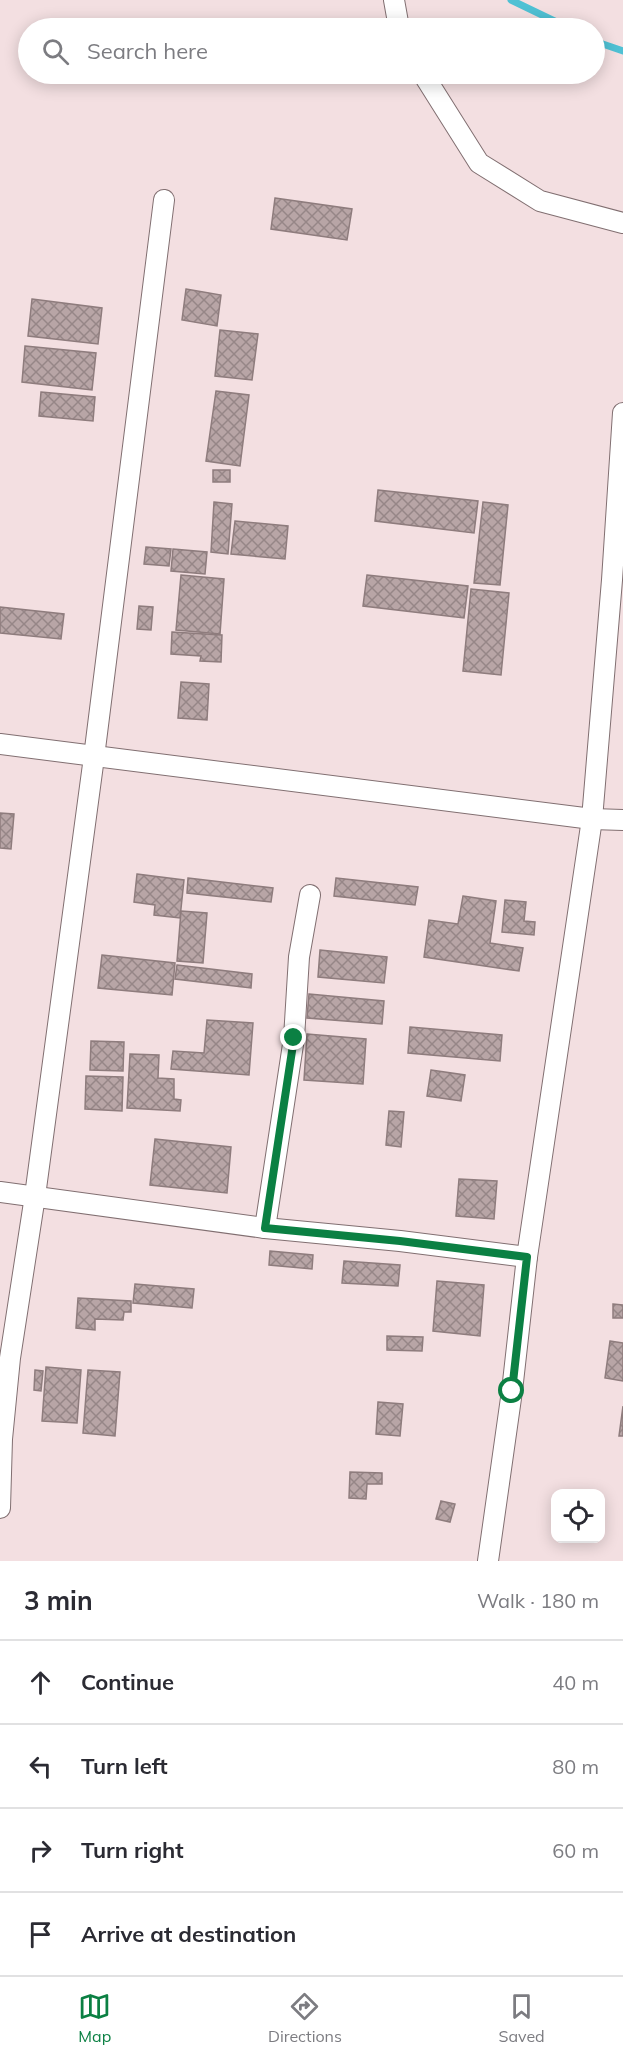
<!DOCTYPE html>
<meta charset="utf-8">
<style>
:root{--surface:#fff;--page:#f7f7f7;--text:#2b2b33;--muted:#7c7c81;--line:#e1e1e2;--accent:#0b8043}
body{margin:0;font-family:Mulish,sans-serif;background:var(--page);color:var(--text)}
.controls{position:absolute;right:18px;bottom:18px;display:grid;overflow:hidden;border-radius:12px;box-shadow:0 3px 15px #0003}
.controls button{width:54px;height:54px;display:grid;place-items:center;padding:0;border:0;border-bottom:2px solid var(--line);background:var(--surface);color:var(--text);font:30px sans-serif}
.stop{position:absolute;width:18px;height:18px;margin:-14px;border:4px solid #0b8043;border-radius:50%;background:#fff}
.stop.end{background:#0b8043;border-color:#fff;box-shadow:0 2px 6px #0008}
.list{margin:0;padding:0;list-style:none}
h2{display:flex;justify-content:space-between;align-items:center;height:78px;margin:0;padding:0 24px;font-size:26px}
h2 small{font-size:20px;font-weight:400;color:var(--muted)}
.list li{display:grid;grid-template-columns:39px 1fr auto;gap:18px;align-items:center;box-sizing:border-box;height:84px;padding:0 24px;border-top:2px solid var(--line)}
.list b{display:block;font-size:22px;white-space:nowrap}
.list em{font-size:20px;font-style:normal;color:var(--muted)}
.icon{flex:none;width:33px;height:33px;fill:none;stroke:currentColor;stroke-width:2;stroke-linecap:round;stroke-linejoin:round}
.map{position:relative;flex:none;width:623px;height:1561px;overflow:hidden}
.search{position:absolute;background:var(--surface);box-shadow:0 3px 15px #0003;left:18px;right:18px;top:18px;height:66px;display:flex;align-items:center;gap:15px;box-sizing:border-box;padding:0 21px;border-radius:33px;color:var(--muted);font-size:22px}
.sheet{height:414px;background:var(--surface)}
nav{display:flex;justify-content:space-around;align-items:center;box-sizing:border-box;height:84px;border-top:2px solid var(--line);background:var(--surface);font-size:16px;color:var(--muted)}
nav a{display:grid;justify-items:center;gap:3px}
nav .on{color:var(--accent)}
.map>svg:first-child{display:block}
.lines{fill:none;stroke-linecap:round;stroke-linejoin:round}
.stream{stroke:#4fc1d4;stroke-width:7}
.building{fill:url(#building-cross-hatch);stroke:#8e7c7d;stroke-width:1.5}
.street-casing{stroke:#816f71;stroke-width:22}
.street{stroke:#fff;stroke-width:20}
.route{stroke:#0b8043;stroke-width:8}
</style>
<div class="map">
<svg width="623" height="1561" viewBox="0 0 623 1561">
<defs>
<pattern id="building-cross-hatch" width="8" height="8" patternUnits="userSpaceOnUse" patternTransform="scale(1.5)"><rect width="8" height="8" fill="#b8a5a6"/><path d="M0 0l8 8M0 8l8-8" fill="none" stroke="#968687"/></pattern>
</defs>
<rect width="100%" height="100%" fill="#f3dfe1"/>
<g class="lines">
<g class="stream">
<polyline points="511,0 569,28"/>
<polyline points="594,41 623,51"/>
</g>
</g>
<g class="building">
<polygon points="275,198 352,209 347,240 271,229"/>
<polygon points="186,289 221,295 217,326 182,320"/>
<polygon points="32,299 102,308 98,344 28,336"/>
<polygon points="220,330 258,334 252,380 215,376"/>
<polygon points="25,346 96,353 92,390 22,382"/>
<polygon points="216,391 249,395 240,466 206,461"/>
<polygon points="41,392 95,397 93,421 39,416"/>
<rect x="213" y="470" width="17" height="12"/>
<polygon points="378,490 478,501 474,533 375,521"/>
<polygon points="214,502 232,504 228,554 211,552"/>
<polygon points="483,502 508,505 500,585 474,583"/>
<polygon points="235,521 288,526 285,559 231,554"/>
<polygon points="146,547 171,549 169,566 144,564"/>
<polygon points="173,549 207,552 205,574 171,571"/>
<polygon points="181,575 224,579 220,634 176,630"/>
<polygon points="367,575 468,586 464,618 363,606"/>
<polygon points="471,589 509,593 501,675 463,671"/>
<polygon points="139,606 153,607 151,630 137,629"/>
<polygon points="0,607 64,614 61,639 0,633"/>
<polygon points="172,632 222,635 221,662 200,661 201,656 171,654"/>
<polygon points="181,682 209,684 207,720 178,718"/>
<polygon points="0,813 14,814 11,849 0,848"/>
<polygon points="137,874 184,880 180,918 154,915 155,905 134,902"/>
<polygon points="188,878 273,888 271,902 187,893"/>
<polygon points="336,878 418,887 415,905 334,896"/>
<polygon points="463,896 496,901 490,943 523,948 519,971 424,957 429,920 458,924"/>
<polygon points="505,900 526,902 524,921 535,922 534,935 502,932"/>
<polygon points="181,911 207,913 203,963 177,961"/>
<polygon points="320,950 387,957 384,983 318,977"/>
<polygon points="102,955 175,963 172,995 98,988"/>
<polygon points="177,965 252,974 251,988 175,979"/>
<polygon points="309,994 384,1001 382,1024 307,1018"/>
<polygon points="207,1020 253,1023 249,1075 171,1069 173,1051 204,1053"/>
<polygon points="410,1027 502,1035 500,1061 408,1053"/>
<polygon points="307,1034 366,1039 363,1084 304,1080"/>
<polygon points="91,1041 124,1042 123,1071 90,1070"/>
<polygon points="130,1054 159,1055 158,1078 174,1079 174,1099 181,1100 180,1111 127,1108"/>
<polygon points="431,1070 465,1075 461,1101 427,1096"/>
<polygon points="86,1076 123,1077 122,1111 85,1109"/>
<polygon points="389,1111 404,1112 401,1147 386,1145"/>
<polygon points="155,1139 231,1147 227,1193 150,1185"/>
<polygon points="459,1179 497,1181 494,1219 456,1216"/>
<polygon points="270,1251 313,1255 312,1269 269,1265"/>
<polygon points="344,1261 400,1265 398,1286 342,1283"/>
<polygon points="437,1281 484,1285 480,1336 433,1331"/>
<polygon points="135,1284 194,1289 192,1308 133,1303"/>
<polygon points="78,1298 131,1301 131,1312 124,1312 123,1320 95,1319 95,1330 76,1328"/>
<polygon points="613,1304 623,1305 623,1318 613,1318"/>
<polygon points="387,1336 423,1337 422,1351 387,1350"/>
<polygon points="610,1341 623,1343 623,1381 605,1378"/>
<polygon points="46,1367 81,1370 77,1423 42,1421"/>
<polygon points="35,1370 43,1371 41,1391 34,1390"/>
<polygon points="88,1370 120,1372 115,1436 83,1433"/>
<polygon points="378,1402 403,1404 400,1436 376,1434"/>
<polygon points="623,1406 623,1436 619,1436"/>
<polygon points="350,1472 382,1473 382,1484 367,1484 366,1499 349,1498"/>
<polygon points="441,1501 455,1504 450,1522 436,1519"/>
</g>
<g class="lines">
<defs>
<g id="street">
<polyline points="394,0 399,28"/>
<polyline points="423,74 479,163 540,201 623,223"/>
<polyline points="0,744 592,819 623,820"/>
<polyline points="0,1192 265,1228 400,1241 527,1257"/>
<polyline points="265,1228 294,1038 299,957 310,895"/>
<polyline points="0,1508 2,1439 10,1358 35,1196 94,757 164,200"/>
<polyline points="488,1561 512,1391 527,1257 592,819 612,580 623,413"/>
</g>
</defs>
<use href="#street" class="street-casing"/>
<use href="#street" class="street"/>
</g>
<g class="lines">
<polyline class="route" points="294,1038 265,1228 400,1241 527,1257 512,1391"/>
</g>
</svg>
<div class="controls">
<button><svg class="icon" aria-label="locate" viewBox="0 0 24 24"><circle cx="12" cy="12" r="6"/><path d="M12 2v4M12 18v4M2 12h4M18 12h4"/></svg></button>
</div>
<div class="stop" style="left:512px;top:1391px"></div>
<div class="stop end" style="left:294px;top:1038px"></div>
<div class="search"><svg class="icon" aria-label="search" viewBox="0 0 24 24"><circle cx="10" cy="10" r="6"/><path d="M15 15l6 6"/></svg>Search here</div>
</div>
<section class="sheet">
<h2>3 min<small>Walk · 180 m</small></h2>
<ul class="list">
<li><svg class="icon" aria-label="ahead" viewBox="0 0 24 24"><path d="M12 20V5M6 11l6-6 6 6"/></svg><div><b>Continue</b></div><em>40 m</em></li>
<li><svg class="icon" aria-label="left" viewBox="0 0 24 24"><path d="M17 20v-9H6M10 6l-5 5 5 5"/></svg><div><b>Turn left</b></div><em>80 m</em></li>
<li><svg class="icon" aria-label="right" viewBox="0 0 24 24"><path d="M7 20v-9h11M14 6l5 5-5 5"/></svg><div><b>Turn right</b></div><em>60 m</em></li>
<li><svg class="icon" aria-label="arrive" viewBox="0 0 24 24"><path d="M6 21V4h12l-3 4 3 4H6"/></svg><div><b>Arrive at destination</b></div></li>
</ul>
</section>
<nav>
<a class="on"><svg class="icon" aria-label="map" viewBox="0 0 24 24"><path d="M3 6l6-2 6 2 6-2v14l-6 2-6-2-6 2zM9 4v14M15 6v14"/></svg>Map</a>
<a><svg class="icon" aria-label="directions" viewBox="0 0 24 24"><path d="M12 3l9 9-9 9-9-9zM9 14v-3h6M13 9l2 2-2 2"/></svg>Directions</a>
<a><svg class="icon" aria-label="saved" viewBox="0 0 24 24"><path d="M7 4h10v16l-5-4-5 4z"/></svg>Saved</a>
</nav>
